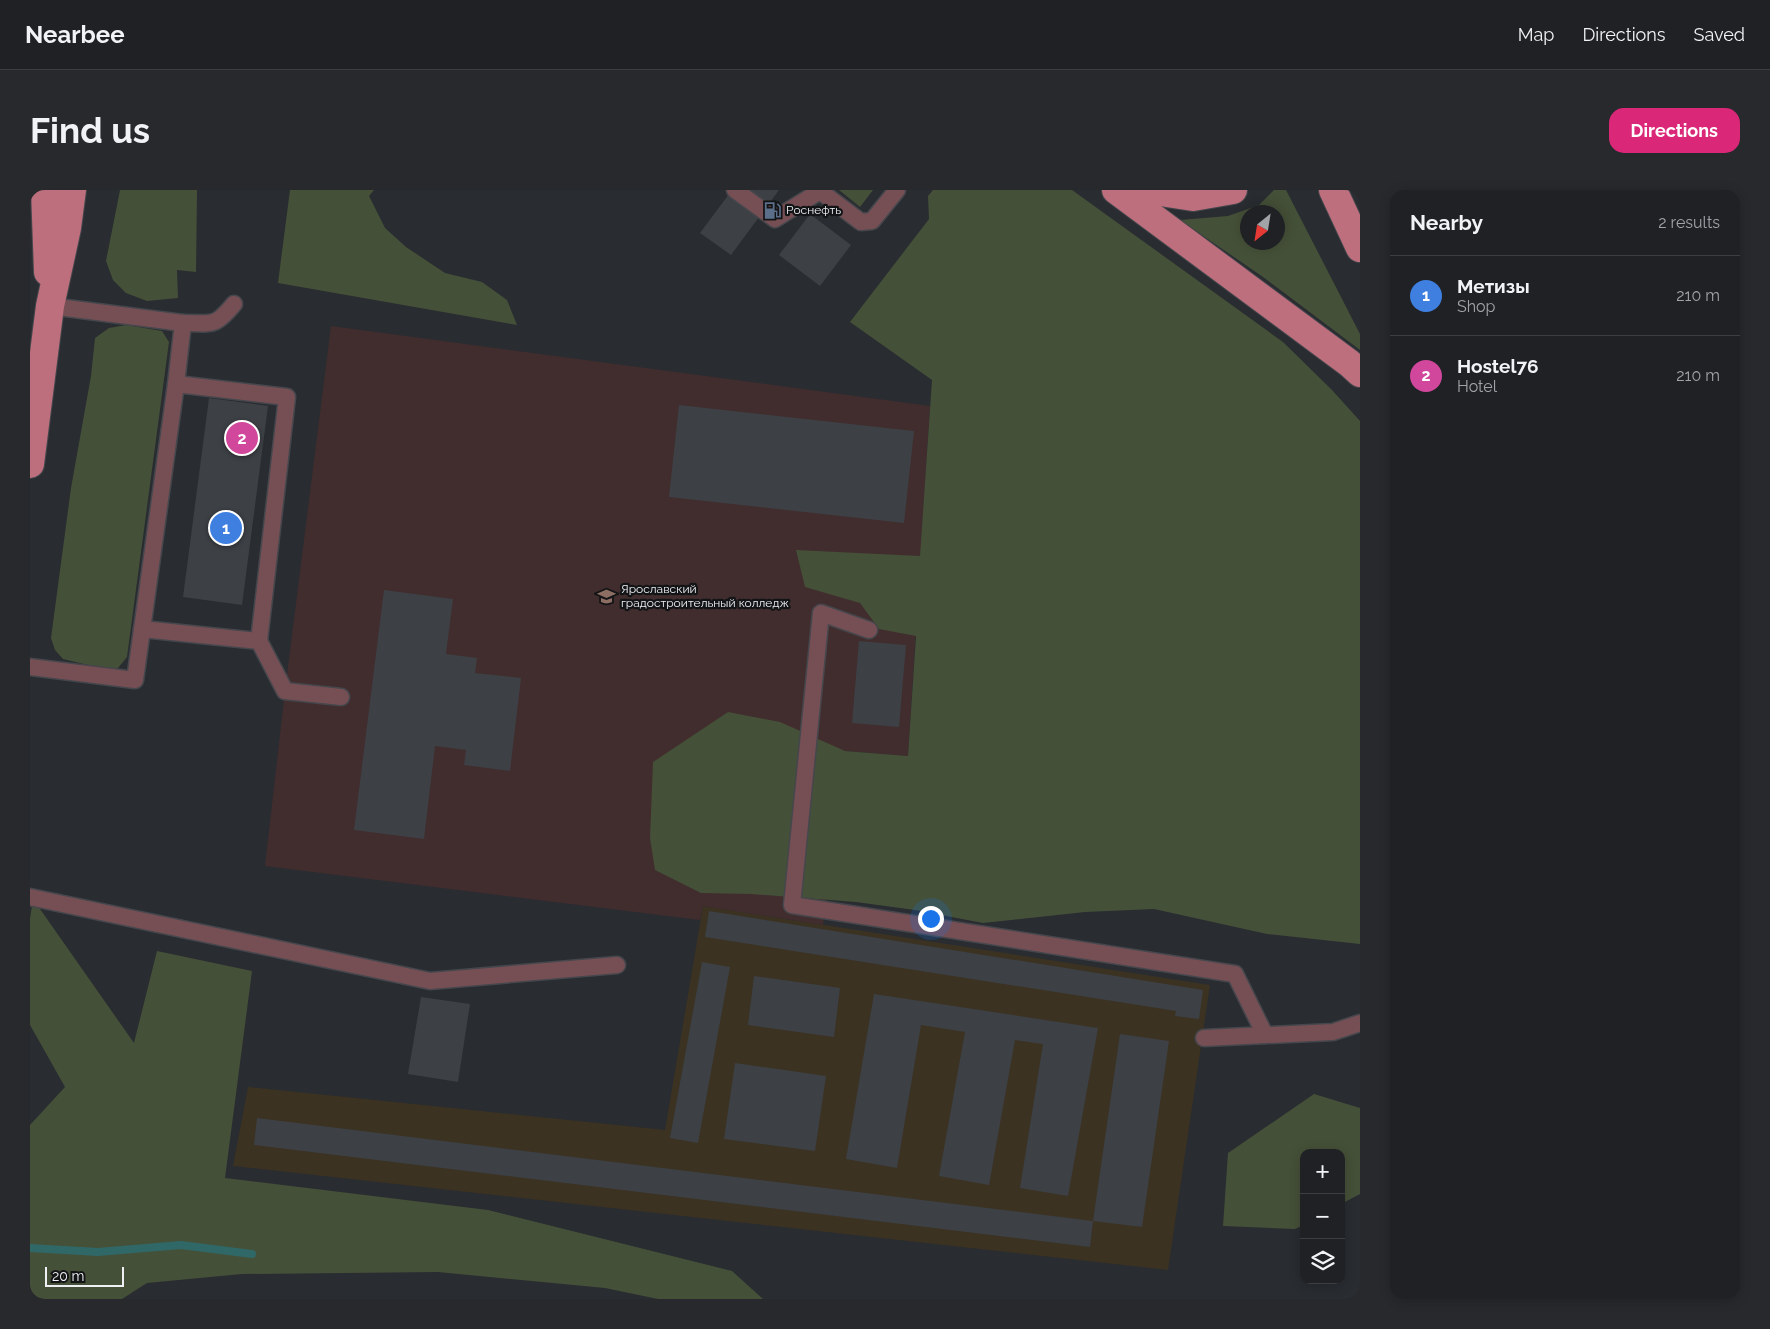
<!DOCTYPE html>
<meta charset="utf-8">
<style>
:root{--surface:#1f2125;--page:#27292d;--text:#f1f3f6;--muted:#a1a3a7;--line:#3c3e42;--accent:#db2777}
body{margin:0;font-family:Raleway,sans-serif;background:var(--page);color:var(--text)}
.controls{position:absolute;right:15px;bottom:15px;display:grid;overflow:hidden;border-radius:10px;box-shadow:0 2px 12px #0003}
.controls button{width:45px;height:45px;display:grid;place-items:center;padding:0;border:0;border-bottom:1px solid var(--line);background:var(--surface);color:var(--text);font:25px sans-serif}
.compass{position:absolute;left:1210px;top:15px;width:45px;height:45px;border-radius:50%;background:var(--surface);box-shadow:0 2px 12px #0003;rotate:210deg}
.scale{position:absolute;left:15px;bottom:12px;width:79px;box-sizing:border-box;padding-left:5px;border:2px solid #eff0f4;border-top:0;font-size:14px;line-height:18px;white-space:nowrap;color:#eff0f4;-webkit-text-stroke:4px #131416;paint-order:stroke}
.you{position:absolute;left:900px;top:728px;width:18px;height:18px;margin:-12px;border:4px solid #fff;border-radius:50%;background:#1a73e8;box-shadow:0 0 0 8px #1a73e833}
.badge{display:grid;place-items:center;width:32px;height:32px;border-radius:50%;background:var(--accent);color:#fff;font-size:16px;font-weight:700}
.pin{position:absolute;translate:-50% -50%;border:2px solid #fff;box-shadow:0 1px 5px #0006}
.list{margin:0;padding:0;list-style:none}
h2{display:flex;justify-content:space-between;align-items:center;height:65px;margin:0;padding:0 20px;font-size:21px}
h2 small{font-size:16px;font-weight:400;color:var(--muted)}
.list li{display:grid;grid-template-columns:32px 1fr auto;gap:15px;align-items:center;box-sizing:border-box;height:80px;padding:0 20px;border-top:1px solid var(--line)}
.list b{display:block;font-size:19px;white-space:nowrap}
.list p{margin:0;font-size:16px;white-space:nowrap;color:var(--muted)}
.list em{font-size:16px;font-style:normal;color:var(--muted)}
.icon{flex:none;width:28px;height:28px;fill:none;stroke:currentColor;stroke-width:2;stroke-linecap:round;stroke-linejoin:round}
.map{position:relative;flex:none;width:1330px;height:1109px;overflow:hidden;border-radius:15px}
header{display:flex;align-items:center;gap:30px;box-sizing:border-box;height:70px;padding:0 25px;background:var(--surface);border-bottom:1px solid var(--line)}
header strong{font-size:24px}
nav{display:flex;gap:28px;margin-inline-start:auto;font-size:18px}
.intro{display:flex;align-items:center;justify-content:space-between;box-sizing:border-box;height:120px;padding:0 30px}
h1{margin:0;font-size:35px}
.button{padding:12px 22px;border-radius:15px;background:var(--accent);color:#fff;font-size:18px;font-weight:700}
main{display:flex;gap:30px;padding:0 30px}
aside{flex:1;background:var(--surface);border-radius:15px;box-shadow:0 2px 12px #0003}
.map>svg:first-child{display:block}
.industrial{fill:#3b3222}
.education{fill:#412d2e}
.green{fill:#455038;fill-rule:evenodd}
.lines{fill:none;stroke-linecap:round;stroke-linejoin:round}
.stream{stroke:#306868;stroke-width:8}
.building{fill:#3d4045}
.lane-casing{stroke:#45474c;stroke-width:19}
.primary-casing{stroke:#45474c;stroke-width:30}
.lane{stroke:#764f55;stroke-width:16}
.primary{stroke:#be6f7d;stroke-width:28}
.labels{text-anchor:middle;stroke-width:4.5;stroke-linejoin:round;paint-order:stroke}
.poi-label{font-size:12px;fill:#eff0f4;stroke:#131416;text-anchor:start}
</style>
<header>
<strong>Nearbee</strong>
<nav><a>Map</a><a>Directions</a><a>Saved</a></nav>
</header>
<div class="intro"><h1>Find us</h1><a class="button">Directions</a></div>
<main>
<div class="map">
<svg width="1330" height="1109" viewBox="0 0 1330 1109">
<rect width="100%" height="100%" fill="#292c31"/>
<polygon class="industrial" points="673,716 1180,795 1138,1080 203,976 218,897 635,940"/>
<polygon class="education" points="301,136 900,216 878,566 815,561 793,735 673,716 670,730 235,676 255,501"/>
<g class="green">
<polygon points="90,0 167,0 166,82 147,80 148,108 117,111 96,103 83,90 76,71"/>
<polygon points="260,0 344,0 339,6 355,38 376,57 415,83 452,92 477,110 487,135 248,93"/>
<polygon points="809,0 843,0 830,17"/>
<polygon points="903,0 1042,0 1253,152 1302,200 1330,231 1330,754 1237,744 1124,719 1055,722 953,733 885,720 826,712 721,704 671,703 625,680 620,648 623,572 698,522 750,532 815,561 878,566 886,446 849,439 830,413 775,397 766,360 890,366 902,190 820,132 899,29 898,6"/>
<path d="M1244 0H1256L1330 144V160L1233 87 1150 30 1198 26 1229 15ZM1218 22H1248V52H1218Z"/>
<polygon points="96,135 132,141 139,152 97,467 88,478 79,480 33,469 25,460 21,448 41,298 61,186 65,148 79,138"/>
<polygon points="3,709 104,853 127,761 222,781 195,988 458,1020 702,1081 733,1109 628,1109 575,1098 408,1082 212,1084 117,1093 92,1109 0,1109 0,935 35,897 0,835 0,729"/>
<polygon points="1284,904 1330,918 1330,1004 1311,1014 1311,963 1274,963 1274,1035 1265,1039 1193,1036 1198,963"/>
</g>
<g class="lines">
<polyline class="stream" points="0,1058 68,1062 151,1055 222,1064"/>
</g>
<g class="building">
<polygon points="702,0 749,0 701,65 670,43"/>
<polygon points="780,24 821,55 790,96 749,65"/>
<polygon points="179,208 238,216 212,415 153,407"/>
<polygon points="649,215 884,241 874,333 639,307"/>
<polygon points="354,400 423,409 416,464 447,468 445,483 491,488 480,581 434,575 436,560 405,556 394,649 324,640"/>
<polygon points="829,451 876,455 869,537 822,533"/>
<polygon points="679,721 1173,800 1169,829 1145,826 1146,821 675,747"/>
<polygon points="672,772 700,777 668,953 640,948"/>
<polygon points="724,786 810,798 804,847 718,835"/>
<polygon points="844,804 1068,838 1038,1006 990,998 1013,854 985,850 959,995 909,986 935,842 891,835 867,978 816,969"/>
<polygon points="391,807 440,814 428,892 378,884"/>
<polygon points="1090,844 1139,851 1112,1037 1063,1031"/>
<polygon points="705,873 796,886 785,961 694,949"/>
<polygon points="227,928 1063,1031 1060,1057 224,955"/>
</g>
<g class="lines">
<defs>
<g id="lane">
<polyline points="705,0 745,29 790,1 831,32 842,31 867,0"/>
<polyline points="20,116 153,133 146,194"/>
<path d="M153 133C183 133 184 138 204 114"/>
<polyline points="112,439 229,451 255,501 311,507"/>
<polyline points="839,440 791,423 762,715 1205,784 1235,845"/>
<polyline points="0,477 105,490 146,194 257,207 229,451"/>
<polyline points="0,707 400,791 587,775"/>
<polyline points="1174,848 1303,842 1330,833"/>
</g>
<g id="primary">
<polyline points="15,0 18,82"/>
<polyline points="1086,0 1319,173 1330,183"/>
<polyline points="1117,0 1163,7 1203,0"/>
<polyline points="1303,0 1330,58"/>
<polyline points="0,274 20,116 37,38 42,0"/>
</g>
</defs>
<use href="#lane" class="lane-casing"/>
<use href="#primary" class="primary-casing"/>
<use href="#lane" class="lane"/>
<use href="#primary" class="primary"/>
</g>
<defs>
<symbol id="fuel-bare" viewBox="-9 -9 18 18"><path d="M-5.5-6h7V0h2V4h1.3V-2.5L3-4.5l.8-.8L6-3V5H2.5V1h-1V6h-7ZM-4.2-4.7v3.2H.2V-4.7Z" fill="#5c6f8a" stroke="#131416" stroke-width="2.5" paint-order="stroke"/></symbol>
<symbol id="university-bare" viewBox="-9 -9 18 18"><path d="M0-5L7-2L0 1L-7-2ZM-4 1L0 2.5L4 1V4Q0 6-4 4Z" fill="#8d6e63" stroke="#131416" stroke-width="2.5" paint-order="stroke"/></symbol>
</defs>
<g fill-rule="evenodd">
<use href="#fuel-bare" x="730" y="8" width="25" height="25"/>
<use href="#university-bare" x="564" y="394" width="25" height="25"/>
</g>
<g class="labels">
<g class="poi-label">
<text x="756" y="24">Роснефть</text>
<text x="591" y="403">Ярославский<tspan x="591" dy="14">градостроительный колледж</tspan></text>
</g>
</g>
</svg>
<div class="controls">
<button>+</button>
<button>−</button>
<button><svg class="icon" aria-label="layers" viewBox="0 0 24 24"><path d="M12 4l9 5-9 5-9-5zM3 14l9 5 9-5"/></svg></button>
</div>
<svg class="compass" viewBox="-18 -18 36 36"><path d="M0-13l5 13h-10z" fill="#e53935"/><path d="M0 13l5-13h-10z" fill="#a1a3a7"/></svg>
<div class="scale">20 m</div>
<div class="you"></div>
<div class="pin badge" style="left:196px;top:338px;background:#3f7fe0">1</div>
<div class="pin badge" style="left:212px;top:248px;background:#d1479c">2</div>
</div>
<aside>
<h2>Nearby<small>2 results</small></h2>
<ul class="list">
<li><span class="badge" style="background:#3f7fe0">1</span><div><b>Метизы</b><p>Shop</p></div><em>210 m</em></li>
<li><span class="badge" style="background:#d1479c">2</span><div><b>Hostel76</b><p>Hotel</p></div><em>210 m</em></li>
</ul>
</aside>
</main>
